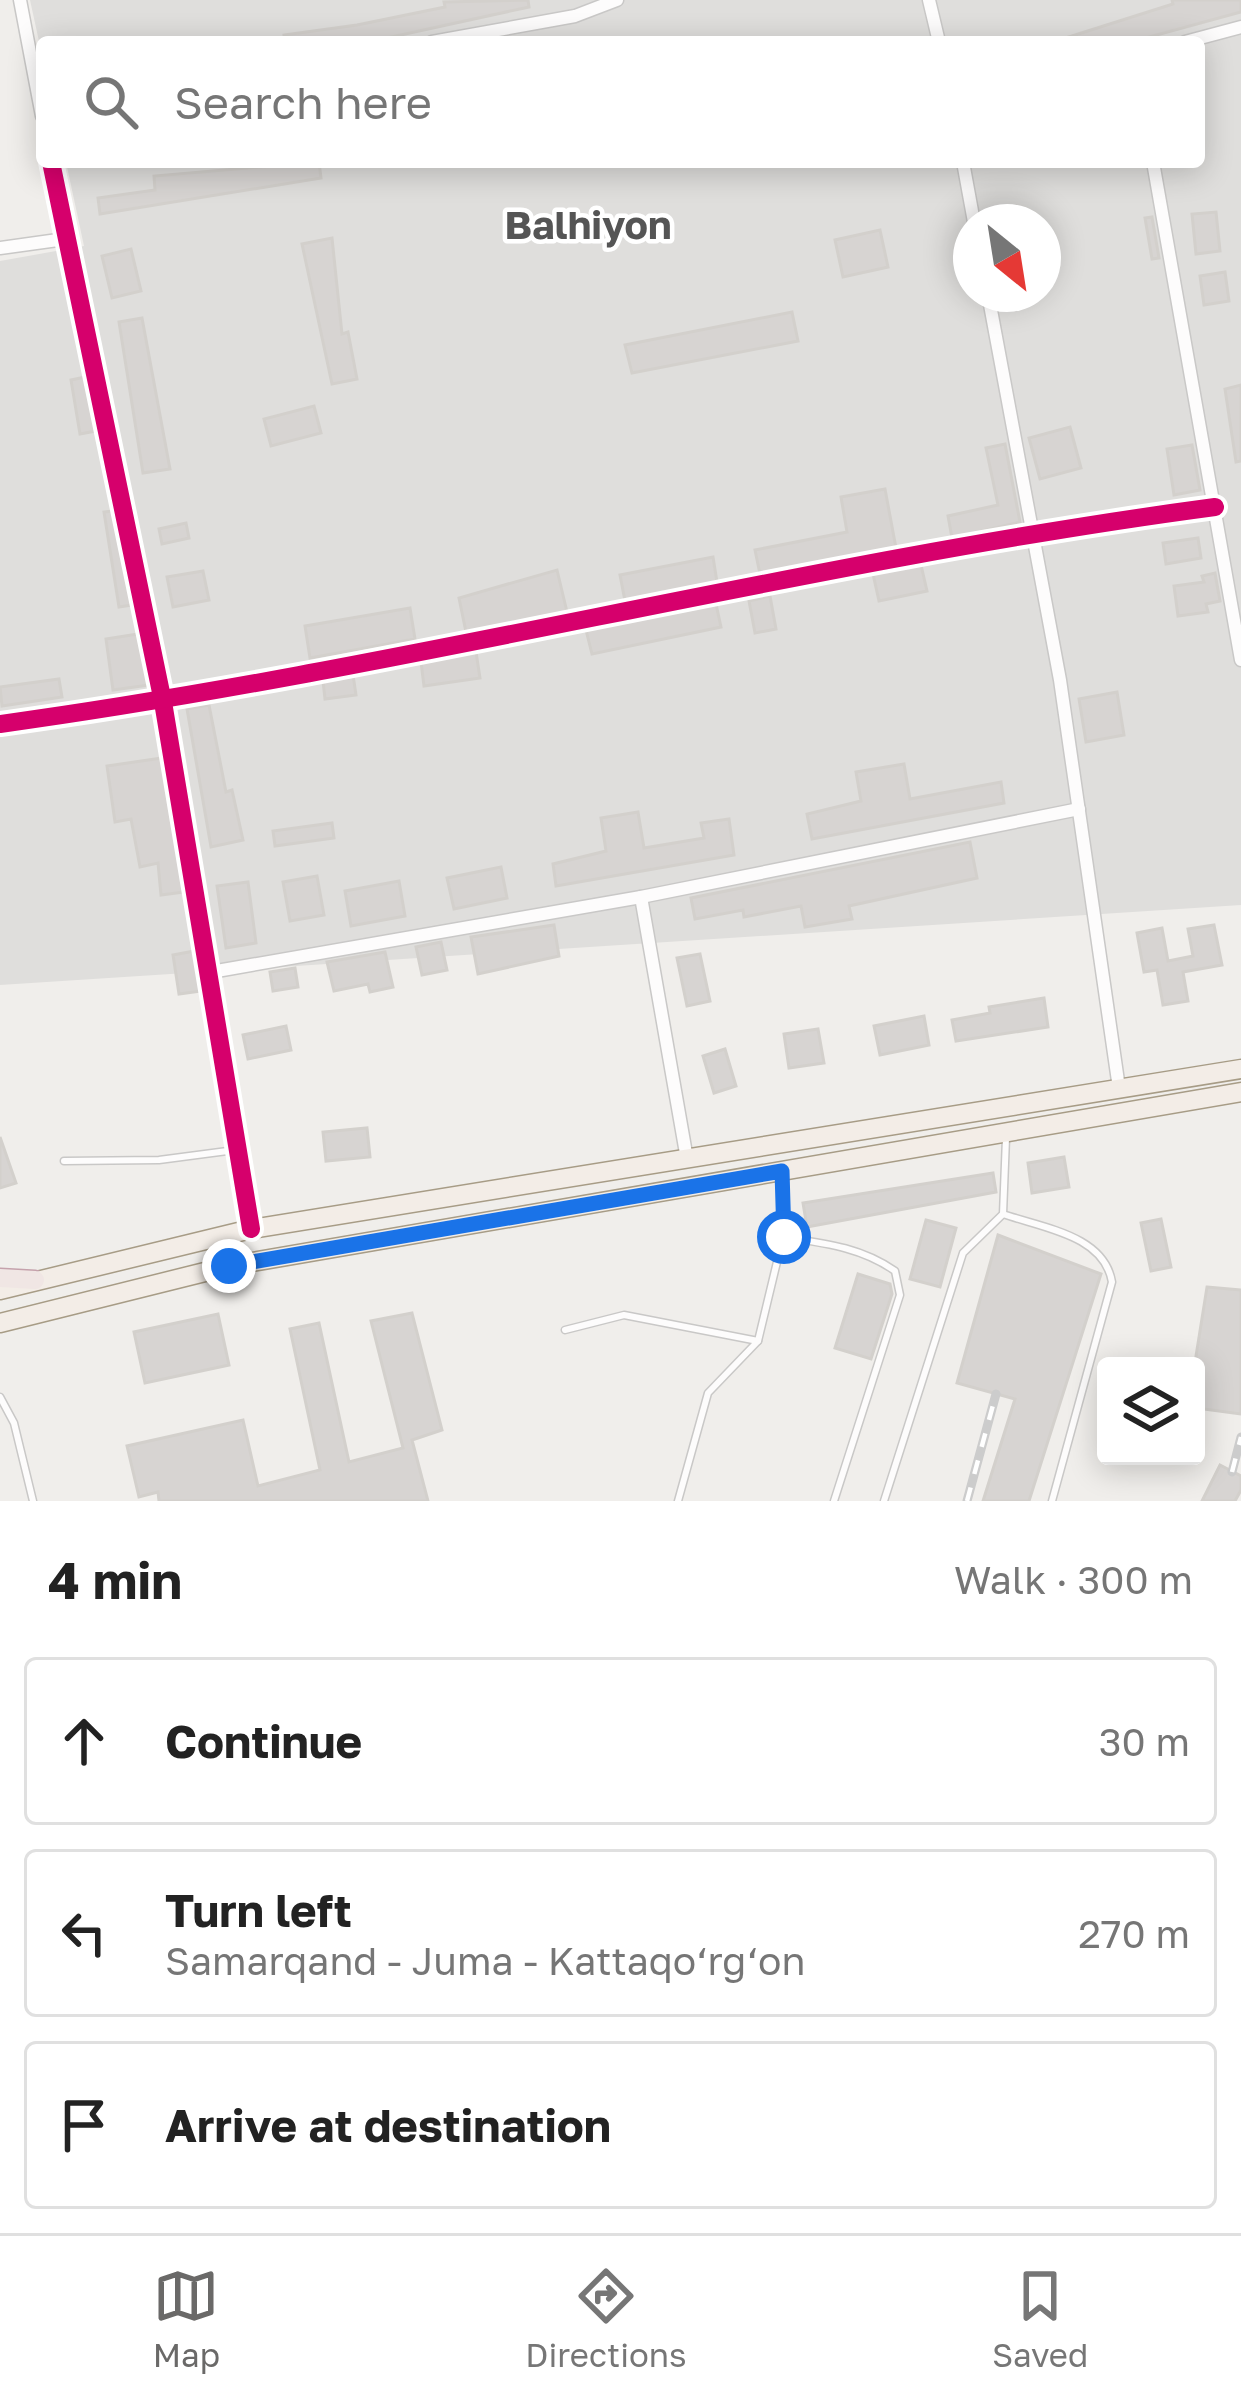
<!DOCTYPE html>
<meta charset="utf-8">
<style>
:root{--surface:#fff;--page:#f2f2f2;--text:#222;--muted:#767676;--line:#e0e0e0;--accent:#6a6968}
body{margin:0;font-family:"Golos Text",sans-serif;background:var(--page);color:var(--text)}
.controls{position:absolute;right:36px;bottom:36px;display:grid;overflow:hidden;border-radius:12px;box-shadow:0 6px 30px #0003}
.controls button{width:108px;height:108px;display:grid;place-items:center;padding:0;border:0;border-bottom:3px solid var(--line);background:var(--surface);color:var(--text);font:60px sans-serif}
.compass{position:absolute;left:953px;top:204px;width:108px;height:108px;border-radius:50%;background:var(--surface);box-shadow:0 6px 30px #0003;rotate:150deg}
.stop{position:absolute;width:36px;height:36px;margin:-27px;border:9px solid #1a73e8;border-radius:50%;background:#fff}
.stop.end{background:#1a73e8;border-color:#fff;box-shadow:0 3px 12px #0008}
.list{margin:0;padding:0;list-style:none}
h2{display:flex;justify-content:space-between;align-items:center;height:156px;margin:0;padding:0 48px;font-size:51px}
h2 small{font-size:39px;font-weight:400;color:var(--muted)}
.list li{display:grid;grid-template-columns:78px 1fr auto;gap:36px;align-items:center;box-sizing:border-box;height:168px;margin:0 24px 24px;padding:0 24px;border:3px solid var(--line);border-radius:12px}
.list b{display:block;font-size:45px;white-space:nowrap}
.list p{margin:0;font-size:39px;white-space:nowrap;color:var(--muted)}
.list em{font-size:39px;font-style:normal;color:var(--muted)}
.icon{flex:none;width:66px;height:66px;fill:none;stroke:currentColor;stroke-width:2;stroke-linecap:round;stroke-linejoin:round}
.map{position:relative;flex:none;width:1241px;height:1501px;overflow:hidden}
.search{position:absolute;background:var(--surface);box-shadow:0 6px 30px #0003;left:36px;right:36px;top:36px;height:132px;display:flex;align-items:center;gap:30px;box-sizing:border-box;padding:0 42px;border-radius:12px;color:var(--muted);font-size:45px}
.sheet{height:732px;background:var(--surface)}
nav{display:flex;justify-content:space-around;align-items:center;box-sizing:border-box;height:168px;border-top:3px solid var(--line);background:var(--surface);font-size:33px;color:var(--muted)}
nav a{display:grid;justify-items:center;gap:6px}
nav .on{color:var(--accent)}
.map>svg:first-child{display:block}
.residential{fill:#dfdedc;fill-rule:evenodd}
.building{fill:#d7d4d2;stroke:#d3d0cc;stroke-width:3}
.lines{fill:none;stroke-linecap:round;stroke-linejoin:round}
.service-casing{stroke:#c9c8c7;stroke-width:9}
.minor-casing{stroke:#c9c8c7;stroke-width:15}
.primary-casing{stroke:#a79c86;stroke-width:21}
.trunk-casing{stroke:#c5a2ac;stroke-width:21}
.service{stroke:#fdfcfc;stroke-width:6}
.minor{stroke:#fdfcfc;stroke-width:12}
.primary{stroke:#f3ede7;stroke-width:18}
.trunk{stroke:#f0e6e4;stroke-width:18}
.rail-casing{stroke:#ccc;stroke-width:9}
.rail{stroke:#fff;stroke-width:4.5;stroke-dasharray:14;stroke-linecap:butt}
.cycleway-casing{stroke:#fff;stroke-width:26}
.cycleway{stroke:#d6006c;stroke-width:18}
.route{stroke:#1a73e8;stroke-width:15}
.labels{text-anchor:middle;stroke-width:9;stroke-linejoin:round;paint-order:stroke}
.quarter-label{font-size:39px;font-weight:bold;fill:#555;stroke:#fff}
</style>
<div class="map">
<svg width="1241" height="1501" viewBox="0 0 1241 1501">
<rect width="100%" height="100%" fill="#f0eeeb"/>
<path class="residential" d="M30 0H1241V905L0 985V261L84 246 66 162H1199V42H42V55ZM971 222H1043V294H971Z"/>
<g class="building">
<polygon points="528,0 529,7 387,38 285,42 284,35 357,25 445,7 444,2"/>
<polygon points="1172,0 1241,0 1241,12 1131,42 1053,42 1173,4"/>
<polygon points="319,162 321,178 100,214 98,198 155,190 154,176"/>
<polygon points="1216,212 1220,251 1196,254 1192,214"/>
<polygon points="1152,217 1159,258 1152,259 1145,218"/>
<polygon points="880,230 888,267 843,277 835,240"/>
<polygon points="332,238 342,334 348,332 357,379 332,384 302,244"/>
<polygon points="131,249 141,291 112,298 102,256"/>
<polygon points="1225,272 1229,301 1204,305 1200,276"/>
<polygon points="792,312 798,341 632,373 625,345"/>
<polygon points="142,318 170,469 143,473 119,322"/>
<polygon points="85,377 96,431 80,434 71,380"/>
<polygon points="1241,385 1241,461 1236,462 1225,389"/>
<polygon points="314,406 321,433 271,446 264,419"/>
<polygon points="1070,427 1081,468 1040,479 1029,438"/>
<polygon points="1005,444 1020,522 952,538 948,516 998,505 986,448"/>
<polygon points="1192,445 1200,490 1174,495 1167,449"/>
<polygon points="885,489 896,548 760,574 755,550 847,532 841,497"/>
<polygon points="113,511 132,605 119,607 104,512"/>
<polygon points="186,523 189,538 162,544 159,529"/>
<polygon points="1198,538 1201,558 1166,564 1163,543"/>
<polygon points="713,557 717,582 625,601 620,575"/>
<polygon points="921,565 927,591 879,601 873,574"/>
<polygon points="557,570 567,612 466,632 459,598"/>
<polygon points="203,571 209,600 173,607 167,577"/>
<polygon points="1215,573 1220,601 1206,604 1208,612 1178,616 1174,586 1204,582 1202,576"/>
<polygon points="770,596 776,629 755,633 749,601"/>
<polygon points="716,604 721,627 592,654 586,630"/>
<polygon points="410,608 415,639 310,658 305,626"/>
<polygon points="138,634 149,685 113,690 106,639"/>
<polygon points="476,652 480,678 424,686 421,662"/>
<polygon points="353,675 356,695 325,699 323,681"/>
<polygon points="59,679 62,697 2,706 0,687"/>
<polygon points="1117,692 1124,735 1086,742 1079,699"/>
<polygon points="209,705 226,792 232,790 243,840 211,847 187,709"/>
<polygon points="162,758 184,892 161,895 158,863 140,867 131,819 115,822 107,766"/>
<polygon points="904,764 910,799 1001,782 1004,803 812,839 807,814 861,801 856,772"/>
<polygon points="638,812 644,848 704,838 701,823 729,819 734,855 556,886 553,864 606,851 601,818"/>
<polygon points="332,823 334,838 275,846 273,831"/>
<polygon points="970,842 977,878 849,906 852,919 805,927 801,906 744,917 743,910 695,919 691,898"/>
<polygon points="501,867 507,898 454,909 447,878"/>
<polygon points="317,876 324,915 290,921 283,882"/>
<polygon points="399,881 405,916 351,926 345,891"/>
<polygon points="248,882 256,943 226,948 217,886"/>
<polygon points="554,925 559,956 478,974 471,937"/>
<polygon points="1214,925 1222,965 1183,972 1188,1001 1163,1005 1157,970 1144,972 1137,933 1162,928 1168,961 1193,956 1188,929"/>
<polygon points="441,942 447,970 422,975 416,947"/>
<polygon points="194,951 201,991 179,994 173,955"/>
<polygon points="385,952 393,987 370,992 368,984 334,991 327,962"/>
<polygon points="700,954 710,1001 687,1006 677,958"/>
<polygon points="295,968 298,987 273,991 270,972"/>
<polygon points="1044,998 1048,1027 956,1041 952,1020 990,1013 989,1007"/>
<polygon points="924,1016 929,1045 880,1055 874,1026"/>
<polygon points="286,1026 291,1050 248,1059 243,1035"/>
<polygon points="818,1029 824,1063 789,1068 784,1034"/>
<polygon points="725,1049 736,1086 714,1093 703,1056"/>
<polygon points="367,1128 370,1157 326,1161 323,1132"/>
<polygon points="0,1137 16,1183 0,1188"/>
<polygon points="1064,1157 1069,1187 1032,1193 1028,1163"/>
<polygon points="993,1173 996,1192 807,1227 803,1203"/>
<polygon points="1161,1219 1171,1267 1151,1271 1141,1223"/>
<polygon points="926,1220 956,1228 940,1287 910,1279"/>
<polygon points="998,1235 1101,1274 1029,1501 983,1501 1015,1399 957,1383"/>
<polygon points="858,1274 890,1284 892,1294 871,1359 835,1348"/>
<polygon points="1207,1287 1241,1290 1241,1414 1196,1408 1196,1356"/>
<polygon points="412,1313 442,1430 412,1440 428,1501 159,1501 158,1492 139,1497 127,1446 243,1420 258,1486 320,1470 290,1329 319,1323 349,1462 403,1448 371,1321"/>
<polygon points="218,1314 229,1365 145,1383 134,1332"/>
<polygon points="1220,1465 1241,1476 1241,1490 1235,1501 1202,1501"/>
</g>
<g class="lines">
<defs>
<g id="service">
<polyline points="64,1161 159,1160 235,1150"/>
<path d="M1003 1214C1043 1228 1104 1235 1112 1282L1052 1501"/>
<path d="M783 1237C823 1243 861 1247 895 1271L900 1295 834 1501"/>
<polyline points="565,1330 624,1315 758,1341"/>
<polyline points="0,1397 14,1423 33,1501"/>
<polyline points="678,1501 708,1393 758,1341 783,1237 782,1174"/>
<polyline points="884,1501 963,1253 1003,1214 1006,1138"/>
</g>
<g id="minor">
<polyline points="20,0 42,116"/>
<polyline points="929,0 939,42"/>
<polyline points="432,42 575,16 617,0"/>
<polyline points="1185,42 1241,27"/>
<polyline points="51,162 163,702 251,1229"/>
<polyline points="963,162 974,222"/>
<polyline points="1153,162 1241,660"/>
<polyline points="0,248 65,239"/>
<polyline points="988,294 1060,680 1119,1088"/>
<path d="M0 724C408 668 807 561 1215 507"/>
<polyline points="641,897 687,1159"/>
<polyline points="211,972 641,897 1079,809"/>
</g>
<g id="primary">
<polyline points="0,1290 251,1229 1241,1069"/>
<polyline points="0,1323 229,1266 1241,1092"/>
</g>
<polyline id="trunk" points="0,1278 35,1280"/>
</defs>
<use href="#service" class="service-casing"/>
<use href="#minor" class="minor-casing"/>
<use href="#primary" class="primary-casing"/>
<use href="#trunk" class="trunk-casing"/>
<use href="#service" class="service"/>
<use href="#minor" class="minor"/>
<use href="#primary" class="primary"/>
<use href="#trunk" class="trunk"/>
<defs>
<g id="rail">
<polyline points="1232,1472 1241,1437"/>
<polyline points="967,1501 996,1394"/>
</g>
</defs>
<use href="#rail" class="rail-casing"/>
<use href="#rail" class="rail"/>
<defs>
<g id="cycleway">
<polyline points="51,162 163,702 251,1229"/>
<path d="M0 724C408 668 807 561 1215 507"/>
</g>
</defs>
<use href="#cycleway" class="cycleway-casing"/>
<use href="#cycleway" class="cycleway"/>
</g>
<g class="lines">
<polyline class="route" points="229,1266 782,1171 784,1237"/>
</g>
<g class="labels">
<g class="quarter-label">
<text x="588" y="239">Balhiyon</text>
</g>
</g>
</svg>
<div class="controls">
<button><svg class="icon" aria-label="layers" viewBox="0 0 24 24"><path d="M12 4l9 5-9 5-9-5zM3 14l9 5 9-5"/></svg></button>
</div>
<svg class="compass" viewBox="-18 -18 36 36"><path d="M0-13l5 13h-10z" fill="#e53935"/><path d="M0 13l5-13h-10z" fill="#767676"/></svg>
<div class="stop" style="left:784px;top:1237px"></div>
<div class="stop end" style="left:229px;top:1266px"></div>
<div class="search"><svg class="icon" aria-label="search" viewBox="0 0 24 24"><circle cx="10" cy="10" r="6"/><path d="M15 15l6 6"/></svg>Search here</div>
</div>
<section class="sheet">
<h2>4 min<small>Walk · 300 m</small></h2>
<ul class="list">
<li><svg class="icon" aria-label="ahead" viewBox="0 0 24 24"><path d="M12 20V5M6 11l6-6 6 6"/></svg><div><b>Continue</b></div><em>30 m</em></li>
<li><svg class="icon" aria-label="left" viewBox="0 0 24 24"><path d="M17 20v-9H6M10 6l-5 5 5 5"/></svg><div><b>Turn left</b><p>Samarqand - Juma - Kattaqo‘rg‘on</p></div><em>270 m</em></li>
<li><svg class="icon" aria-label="arrive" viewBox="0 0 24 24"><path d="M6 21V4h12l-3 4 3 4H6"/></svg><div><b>Arrive at destination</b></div></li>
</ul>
</section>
<nav>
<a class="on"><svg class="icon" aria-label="map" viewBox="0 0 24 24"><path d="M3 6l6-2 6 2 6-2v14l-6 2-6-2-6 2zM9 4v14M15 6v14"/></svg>Map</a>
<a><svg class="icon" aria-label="directions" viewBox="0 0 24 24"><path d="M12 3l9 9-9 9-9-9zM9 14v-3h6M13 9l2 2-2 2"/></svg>Directions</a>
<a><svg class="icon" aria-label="saved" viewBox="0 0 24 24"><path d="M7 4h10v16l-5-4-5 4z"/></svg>Saved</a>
</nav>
